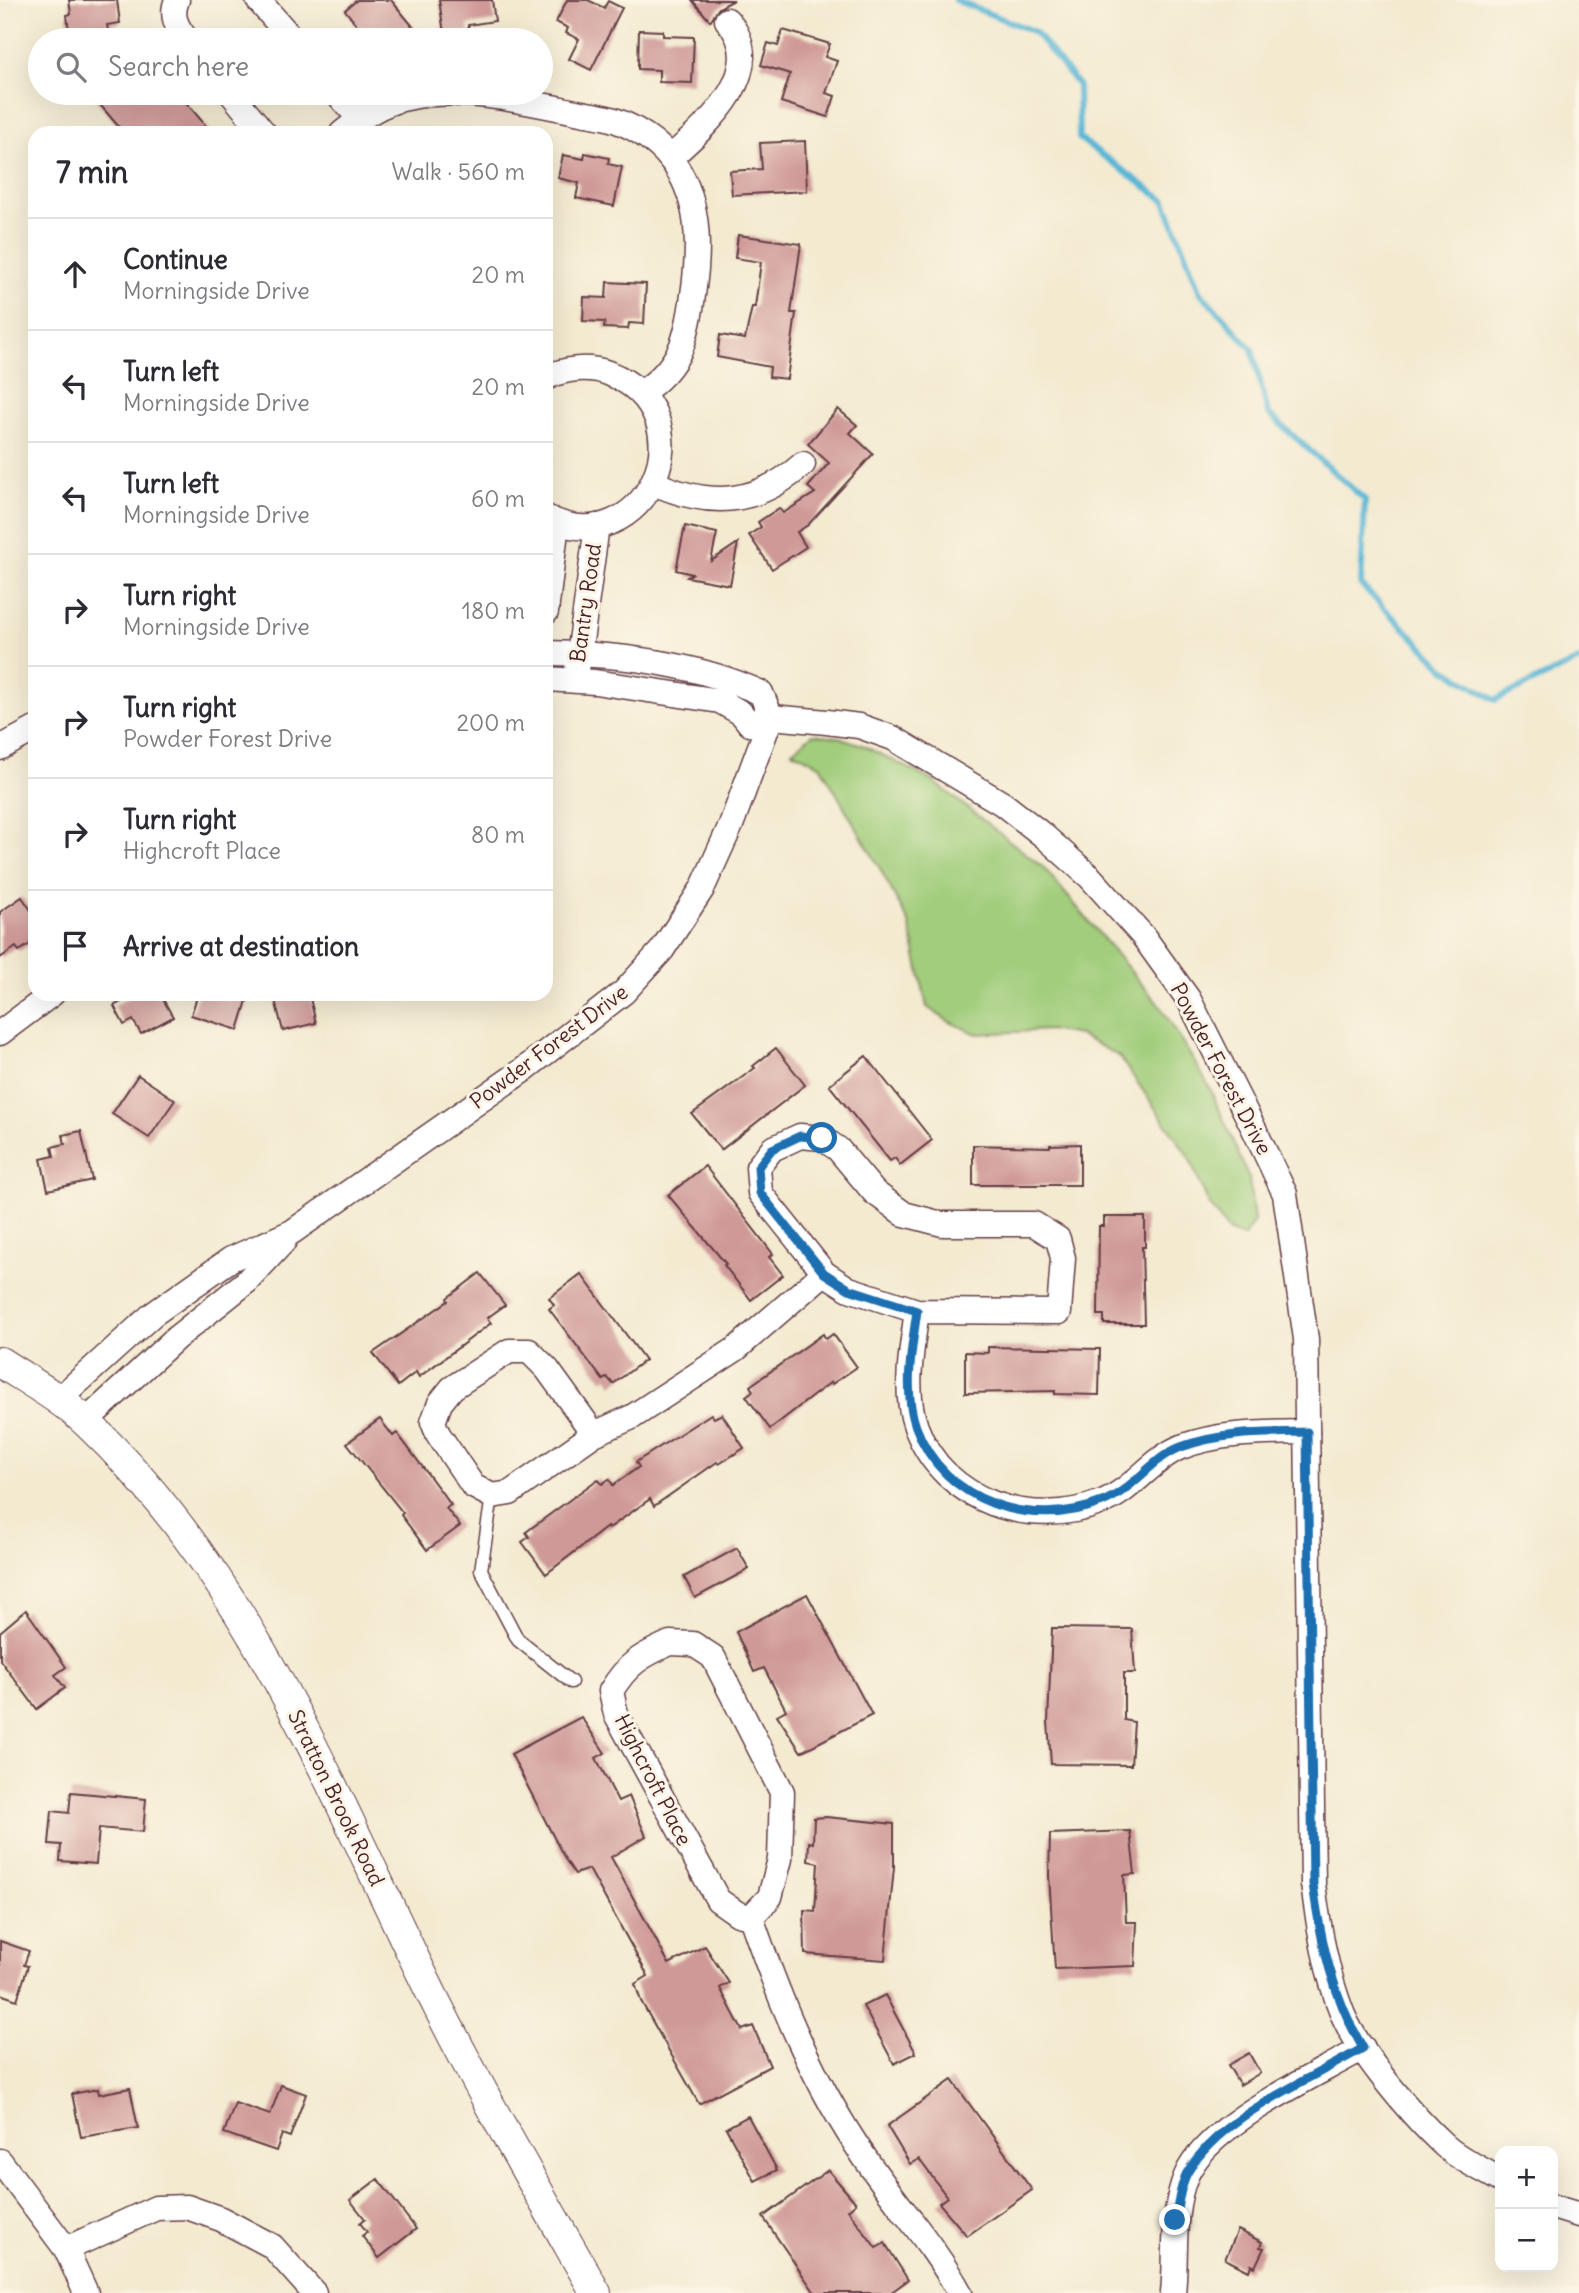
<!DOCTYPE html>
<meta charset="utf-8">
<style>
:root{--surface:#fff;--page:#f2f2f3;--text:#2b2b33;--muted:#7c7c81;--line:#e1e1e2}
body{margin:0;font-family:Delius,sans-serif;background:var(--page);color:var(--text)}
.controls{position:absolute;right:21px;bottom:21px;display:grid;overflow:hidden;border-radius:14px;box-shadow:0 7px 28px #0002}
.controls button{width:63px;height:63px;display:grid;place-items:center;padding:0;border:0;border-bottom:2px solid var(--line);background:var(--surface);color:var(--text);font:35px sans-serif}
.stop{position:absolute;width:21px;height:21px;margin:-16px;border:5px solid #1f6fb2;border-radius:50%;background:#fff}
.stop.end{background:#1f6fb2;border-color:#fff;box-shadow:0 2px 7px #0008}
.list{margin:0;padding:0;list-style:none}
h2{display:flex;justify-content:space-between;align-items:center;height:91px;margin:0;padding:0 28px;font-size:30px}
h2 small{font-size:23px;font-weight:400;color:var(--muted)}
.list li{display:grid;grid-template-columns:46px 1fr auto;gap:21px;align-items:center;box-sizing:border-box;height:112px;padding:0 28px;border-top:2px solid var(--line)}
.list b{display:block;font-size:26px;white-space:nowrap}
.list p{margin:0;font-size:23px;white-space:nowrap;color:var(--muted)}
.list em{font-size:23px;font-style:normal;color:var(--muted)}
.icon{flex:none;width:38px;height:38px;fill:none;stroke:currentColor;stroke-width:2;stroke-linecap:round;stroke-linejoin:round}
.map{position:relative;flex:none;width:1579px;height:2293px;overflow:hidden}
.search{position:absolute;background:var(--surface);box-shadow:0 7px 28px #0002;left:28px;top:28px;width:525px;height:77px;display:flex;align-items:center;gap:18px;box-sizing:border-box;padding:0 24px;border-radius:38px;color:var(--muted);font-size:26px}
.panel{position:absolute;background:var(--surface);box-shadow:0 7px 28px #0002;left:28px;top:126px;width:525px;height:875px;border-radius:21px}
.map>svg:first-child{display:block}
.green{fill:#a1cd7b;stroke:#767653;stroke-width:2}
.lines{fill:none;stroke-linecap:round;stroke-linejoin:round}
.stream{stroke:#58b6d6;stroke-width:6}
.building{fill:#cf9997}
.service-casing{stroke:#633d44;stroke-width:15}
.minor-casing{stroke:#633d44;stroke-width:27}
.tertiary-casing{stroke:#633d44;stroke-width:32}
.service{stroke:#fff;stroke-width:12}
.minor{stroke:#fff;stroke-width:24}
.tertiary{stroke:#fff;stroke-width:30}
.route{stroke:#1f6fb2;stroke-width:9}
.labels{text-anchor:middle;stroke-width:6;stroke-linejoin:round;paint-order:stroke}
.street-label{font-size:21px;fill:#4a1f2b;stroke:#fcf5e5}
</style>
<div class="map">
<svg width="1579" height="2293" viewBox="0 0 1579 2293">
<rect width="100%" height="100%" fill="#fcf5e5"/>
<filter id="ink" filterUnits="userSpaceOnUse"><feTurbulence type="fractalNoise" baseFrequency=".0143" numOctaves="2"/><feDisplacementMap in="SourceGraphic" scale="14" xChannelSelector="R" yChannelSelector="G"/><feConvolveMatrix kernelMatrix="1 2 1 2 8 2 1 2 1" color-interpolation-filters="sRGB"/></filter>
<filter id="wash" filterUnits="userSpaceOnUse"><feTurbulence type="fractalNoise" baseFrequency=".00686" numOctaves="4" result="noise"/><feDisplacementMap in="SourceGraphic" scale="28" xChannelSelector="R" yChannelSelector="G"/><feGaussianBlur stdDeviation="1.57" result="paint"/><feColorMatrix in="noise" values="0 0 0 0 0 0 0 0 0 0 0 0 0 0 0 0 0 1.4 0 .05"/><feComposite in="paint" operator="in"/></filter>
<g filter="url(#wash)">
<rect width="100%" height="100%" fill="#f3ead0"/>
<polygon class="green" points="813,734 838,737 862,745 932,780 1044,868 1161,1007 1209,1086 1249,1178 1254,1221 1244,1237 1229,1232 1208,1202 1189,1157 1119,1056 1079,1035 1049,1030 977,1034 948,1021 927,1007 909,923 882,872 820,765 792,751"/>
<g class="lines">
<polyline class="stream" points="955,0 1035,32 1078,85 1079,138 1165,201 1200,292 1252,349 1268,413 1365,500 1361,585 1445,669 1495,700 1579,660"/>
</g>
<g id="blocks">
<g class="building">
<polygon points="69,0 117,0 120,23 107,25 110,40 70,40 67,15 71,14"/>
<polygon points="357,0 391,0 415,29 402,40 365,40 356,30 359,28 345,10"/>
<polygon points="439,0 492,0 495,21 468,25 470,40 445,40"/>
<polygon points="567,0 588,0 604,8 608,1 622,8 591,70 569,59 579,39 566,33 568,28 556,22"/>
<polygon points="692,0 734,0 719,8 710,21"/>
<polygon points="639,30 663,31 663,36 694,37 692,83 659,82 659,70 638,69"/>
<polygon points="783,30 830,44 825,57 837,61 826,93 835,96 828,117 781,102 790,74 761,65 768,43 778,46"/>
<polygon points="90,93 178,93 212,133 124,133"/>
<polygon points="805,141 807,191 732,195 730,171 762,169 760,143"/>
<polygon points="585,153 609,158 608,164 622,167 614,206 576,198 579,183 558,178 563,155 584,159"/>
<polygon points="738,235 801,244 791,313 796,313 787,379 769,377 770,367 717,357 720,335 745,339 752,307 755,307 761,262 735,258"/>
<polygon points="607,282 646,284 644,324 629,323 628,329 604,328 605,322 583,321 584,297 606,298"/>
<polygon points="838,409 857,425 850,433 873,454 808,525 797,532 806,547 772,569 749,535 761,527 758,522 779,508 783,513 815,493 808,487 829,463 808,444"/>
<polygon points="685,526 717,533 711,561 738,543 730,585 687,577 692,574 676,570"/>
<polygon points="22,897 35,916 35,941 19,951 16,947 0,958 0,912"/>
<polygon points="135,994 160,994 173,1017 141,1034 133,1020 124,1025 114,1006"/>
<polygon points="198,994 249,994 238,1030 191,1015"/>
<polygon points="283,994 309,994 316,1023 283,1031 274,996"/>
<polygon points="776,1048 805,1085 721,1150 692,1114 755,1068 753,1066"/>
<polygon points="866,1056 932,1140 900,1165 895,1158 890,1161 829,1085"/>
<polygon points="138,1075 175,1100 149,1138 112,1114"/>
<polygon points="81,1131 92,1180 48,1190 41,1159 54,1156 52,1147 65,1144 63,1135"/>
<polygon points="1080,1144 1080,1185 973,1185 973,1145 1050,1147 1050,1145"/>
<polygon points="705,1166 773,1254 769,1257 783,1275 751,1300 724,1265 726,1264 668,1195"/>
<polygon points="1104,1217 1145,1217 1145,1247 1142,1247 1144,1324 1104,1324 1104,1315 1098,1315 1099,1226 1104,1226"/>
<polygon points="480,1273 505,1305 487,1318 491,1323 419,1377 416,1372 398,1386 373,1353 448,1301 447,1298"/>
<polygon points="581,1274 645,1360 613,1384 607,1377 603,1380 549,1309 554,1305 549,1298"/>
<polygon points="823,1334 826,1339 833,1334 857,1367 832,1384 831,1382 770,1429 746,1396 753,1391 750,1386"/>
<polygon points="988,1347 1100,1349 1099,1395 1055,1394 1055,1391 965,1393 965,1352 988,1353"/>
<polygon points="711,1414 714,1418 722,1414 744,1448 719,1464 717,1462 654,1506 650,1499 608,1529 607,1527 546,1574 522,1542 529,1537 526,1532 598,1479 602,1484 609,1479 613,1485 639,1467 636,1462"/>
<polygon points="380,1419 393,1436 397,1433 451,1505 446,1508 460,1526 427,1550 401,1515 403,1513 347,1443"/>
<polygon points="737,1548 749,1569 695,1598 684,1577"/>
<polygon points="807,1594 872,1715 801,1752 777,1715 786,1710 764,1668 754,1672 736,1632"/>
<polygon points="26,1610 66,1667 55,1675 65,1688 37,1709 0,1660 0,1632"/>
<polygon points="1052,1628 1132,1629 1135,1673 1124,1673 1124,1720 1134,1722 1131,1765 1051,1764 1048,1722"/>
<polygon points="581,1717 605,1753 596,1758 618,1801 629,1796 646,1836 611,1857 669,1964 705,1946 729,1983 720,1988 742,2030 753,2026 770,2066 699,2104 641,2001 635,1984 648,1976 589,1869 575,1874 565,1859 511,1754"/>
<polygon points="71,1792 146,1799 143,1832 99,1828 96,1864 60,1861 61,1845 49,1844 52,1811 69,1813"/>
<polygon points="826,1817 894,1824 894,1867 885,1960 805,1954 804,1910 815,1911 818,1863 808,1861 809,1842 813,1843 814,1818"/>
<polygon points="1130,1831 1135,1874 1124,1875 1126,1922 1137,1922 1135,1966 1055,1969 1049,1876 1050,1834"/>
<polygon points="0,1941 29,1951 24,1965 28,1966 17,2000 0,1994"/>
<polygon points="885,1995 916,2053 894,2064 863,2006"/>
<polygon points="1249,2053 1260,2073 1240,2085 1228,2065"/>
<polygon points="952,2080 1032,2190 967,2236 939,2203 947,2197 919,2159 910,2164 887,2126"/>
<polygon points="281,2085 306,2094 290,2137 282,2134 276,2151 224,2133 235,2103 270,2115"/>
<polygon points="130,2088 138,2128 81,2137 72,2094 98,2089 99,2094"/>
<polygon points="748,2116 777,2170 755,2181 726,2128"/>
<polygon points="828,2170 856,2203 848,2210 876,2248 885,2243 908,2280 890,2293 815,2293 763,2217"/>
<polygon points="378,2179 416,2229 379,2258 362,2236 367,2232 360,2223 365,2219 350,2200"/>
<polygon points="1238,2230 1262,2242 1260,2247 1264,2248 1255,2267 1251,2265 1249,2271 1225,2259"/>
</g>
</g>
</g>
<g filter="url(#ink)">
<use href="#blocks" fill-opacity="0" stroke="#633d44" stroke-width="2"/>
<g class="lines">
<defs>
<polyline id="service" points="492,1496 481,1570 518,1640 571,1682"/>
<g id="minor">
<path d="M177 0C170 16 177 28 187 40"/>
<polyline points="258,0 293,40"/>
<polyline points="231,93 264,133"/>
<polyline points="337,93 360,119"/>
<path d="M342 133C362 117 381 103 407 98 460 86 523 101 576 112 589 115 605 116 617 121 636 128 657 142 669 157 701 196 700 247 693 295 687 340 680 367 641 393"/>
<path d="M670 158C707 125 771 70 727 20"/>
<path d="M546 378C564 368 589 366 608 373 715 414 644 568 546 517"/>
<path d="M654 483C710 508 757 505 803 464"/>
<polyline points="546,612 557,523"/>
<path d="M546 653C617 654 696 663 761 693L771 717"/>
<polyline points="577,670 597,526"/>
<path d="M546 679 595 682 720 701 741 713 750 724 771 717 827 722 859 726 893 738 1003 804 1044 836 1090 877 1143 936 1189 1000 1254 1129 1285 1194 1306 1339 1313 1884C1319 1928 1326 1973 1343 2015 1360 2054 1413 2117 1445 2146 1460 2160 1483 2169 1500 2180"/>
<polyline points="0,748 35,729"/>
<polyline points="0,1033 52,994"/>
<path d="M917 1311 849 1289 824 1273 760 1193 758 1167 772 1149 800 1136 822 1138 838 1149 874 1192 904 1214 942 1224H1034L1058 1239 1063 1258 1059 1312 917 1311C912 1348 903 1391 916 1427 944 1503 1032 1530 1102 1502 1132 1491 1152 1459 1181 1447 1221 1432 1264 1433 1307 1432"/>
<polyline points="58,1400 152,1315 231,1259 292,1232 522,1071 624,992 662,950 702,889 731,825 771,717"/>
<polyline points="86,1421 176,1338 246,1282 284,1241"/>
<polyline points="594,1434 547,1369 529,1351 509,1351 452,1388 440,1403 433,1422 438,1434 473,1486 492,1496 510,1493 594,1434 632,1417 736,1349 824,1273"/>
<path d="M670 1643 693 1644 713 1657 782 1792 780 1859 770 1897 751 1917 738 1914 718 1900 616 1714 611 1691C628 1663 641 1656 670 1643Z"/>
<path d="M751 1917C780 2002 814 2084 865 2158 896 2204 933 2244 960 2293"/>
<polyline points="0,2161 66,2249 86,2293"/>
<polyline points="1553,2207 1579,2215"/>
<polyline points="66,2249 156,2208 187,2207 221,2219 272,2246 314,2293"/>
<path d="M1173 2293C1177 2255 1171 2211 1186 2176 1208 2123 1314 2077 1363 2048"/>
</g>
<path id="tertiary" d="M0 1362C29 1381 62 1399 87 1423 244 1571 324 1772 416 1962 470 2075 534 2184 596 2293"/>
</defs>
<use href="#service" class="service-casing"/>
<use href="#minor" class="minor-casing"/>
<use href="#tertiary" class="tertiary-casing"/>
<use href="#service" class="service"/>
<use href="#minor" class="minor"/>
<use href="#tertiary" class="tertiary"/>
</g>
</g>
<g class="lines" filter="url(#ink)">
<path class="route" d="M822 1138 800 1136 772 1149 758 1167 760 1193 824 1273 849 1289 917 1311C912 1348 903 1391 916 1427 944 1503 1032 1530 1102 1502 1132 1491 1152 1458 1181 1447 1221 1432 1264 1433 1307 1432L1313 1884C1321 1943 1333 1997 1363 2048 1306 2082 1221 2115 1187 2173 1180 2186 1178 2205 1175 2220"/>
</g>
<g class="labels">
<g class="street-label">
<text transform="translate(586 603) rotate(-82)" y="7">Bantry Road</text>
<text transform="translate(549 1047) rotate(-37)" y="7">Powder Forest Drive</text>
<text transform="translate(1221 1069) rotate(62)" y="7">Powder Forest Drive</text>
<text transform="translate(653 1780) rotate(63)" y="7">Highcroft Place</text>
<text transform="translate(336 1798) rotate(64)" y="7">Stratton Brook Road</text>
</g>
</g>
</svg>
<div class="controls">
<button>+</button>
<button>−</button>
</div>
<div class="stop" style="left:822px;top:1138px"></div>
<div class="stop end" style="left:1175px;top:2220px"></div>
<div class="search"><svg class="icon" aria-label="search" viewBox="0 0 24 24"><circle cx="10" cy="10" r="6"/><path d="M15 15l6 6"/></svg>Search here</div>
<section class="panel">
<h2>7 min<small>Walk · 560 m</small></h2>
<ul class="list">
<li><svg class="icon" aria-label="ahead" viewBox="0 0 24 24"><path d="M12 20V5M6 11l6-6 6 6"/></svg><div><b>Continue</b><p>Morningside Drive</p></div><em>20 m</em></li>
<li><svg class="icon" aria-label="left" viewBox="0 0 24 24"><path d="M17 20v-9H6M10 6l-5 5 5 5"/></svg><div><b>Turn left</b><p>Morningside Drive</p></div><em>20 m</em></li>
<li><svg class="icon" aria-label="left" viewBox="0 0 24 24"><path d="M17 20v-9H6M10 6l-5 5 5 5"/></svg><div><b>Turn left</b><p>Morningside Drive</p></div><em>60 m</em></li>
<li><svg class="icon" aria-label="right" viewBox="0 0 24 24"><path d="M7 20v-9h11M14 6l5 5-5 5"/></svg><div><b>Turn right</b><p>Morningside Drive</p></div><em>180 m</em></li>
<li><svg class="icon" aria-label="right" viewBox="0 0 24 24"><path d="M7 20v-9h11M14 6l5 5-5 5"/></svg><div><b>Turn right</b><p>Powder Forest Drive</p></div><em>200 m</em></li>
<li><svg class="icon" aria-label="right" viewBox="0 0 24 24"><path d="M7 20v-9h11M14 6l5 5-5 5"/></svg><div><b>Turn right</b><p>Highcroft Place</p></div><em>80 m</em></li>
<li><svg class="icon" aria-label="arrive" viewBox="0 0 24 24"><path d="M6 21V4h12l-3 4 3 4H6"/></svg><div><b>Arrive at destination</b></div></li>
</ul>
</section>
</div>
